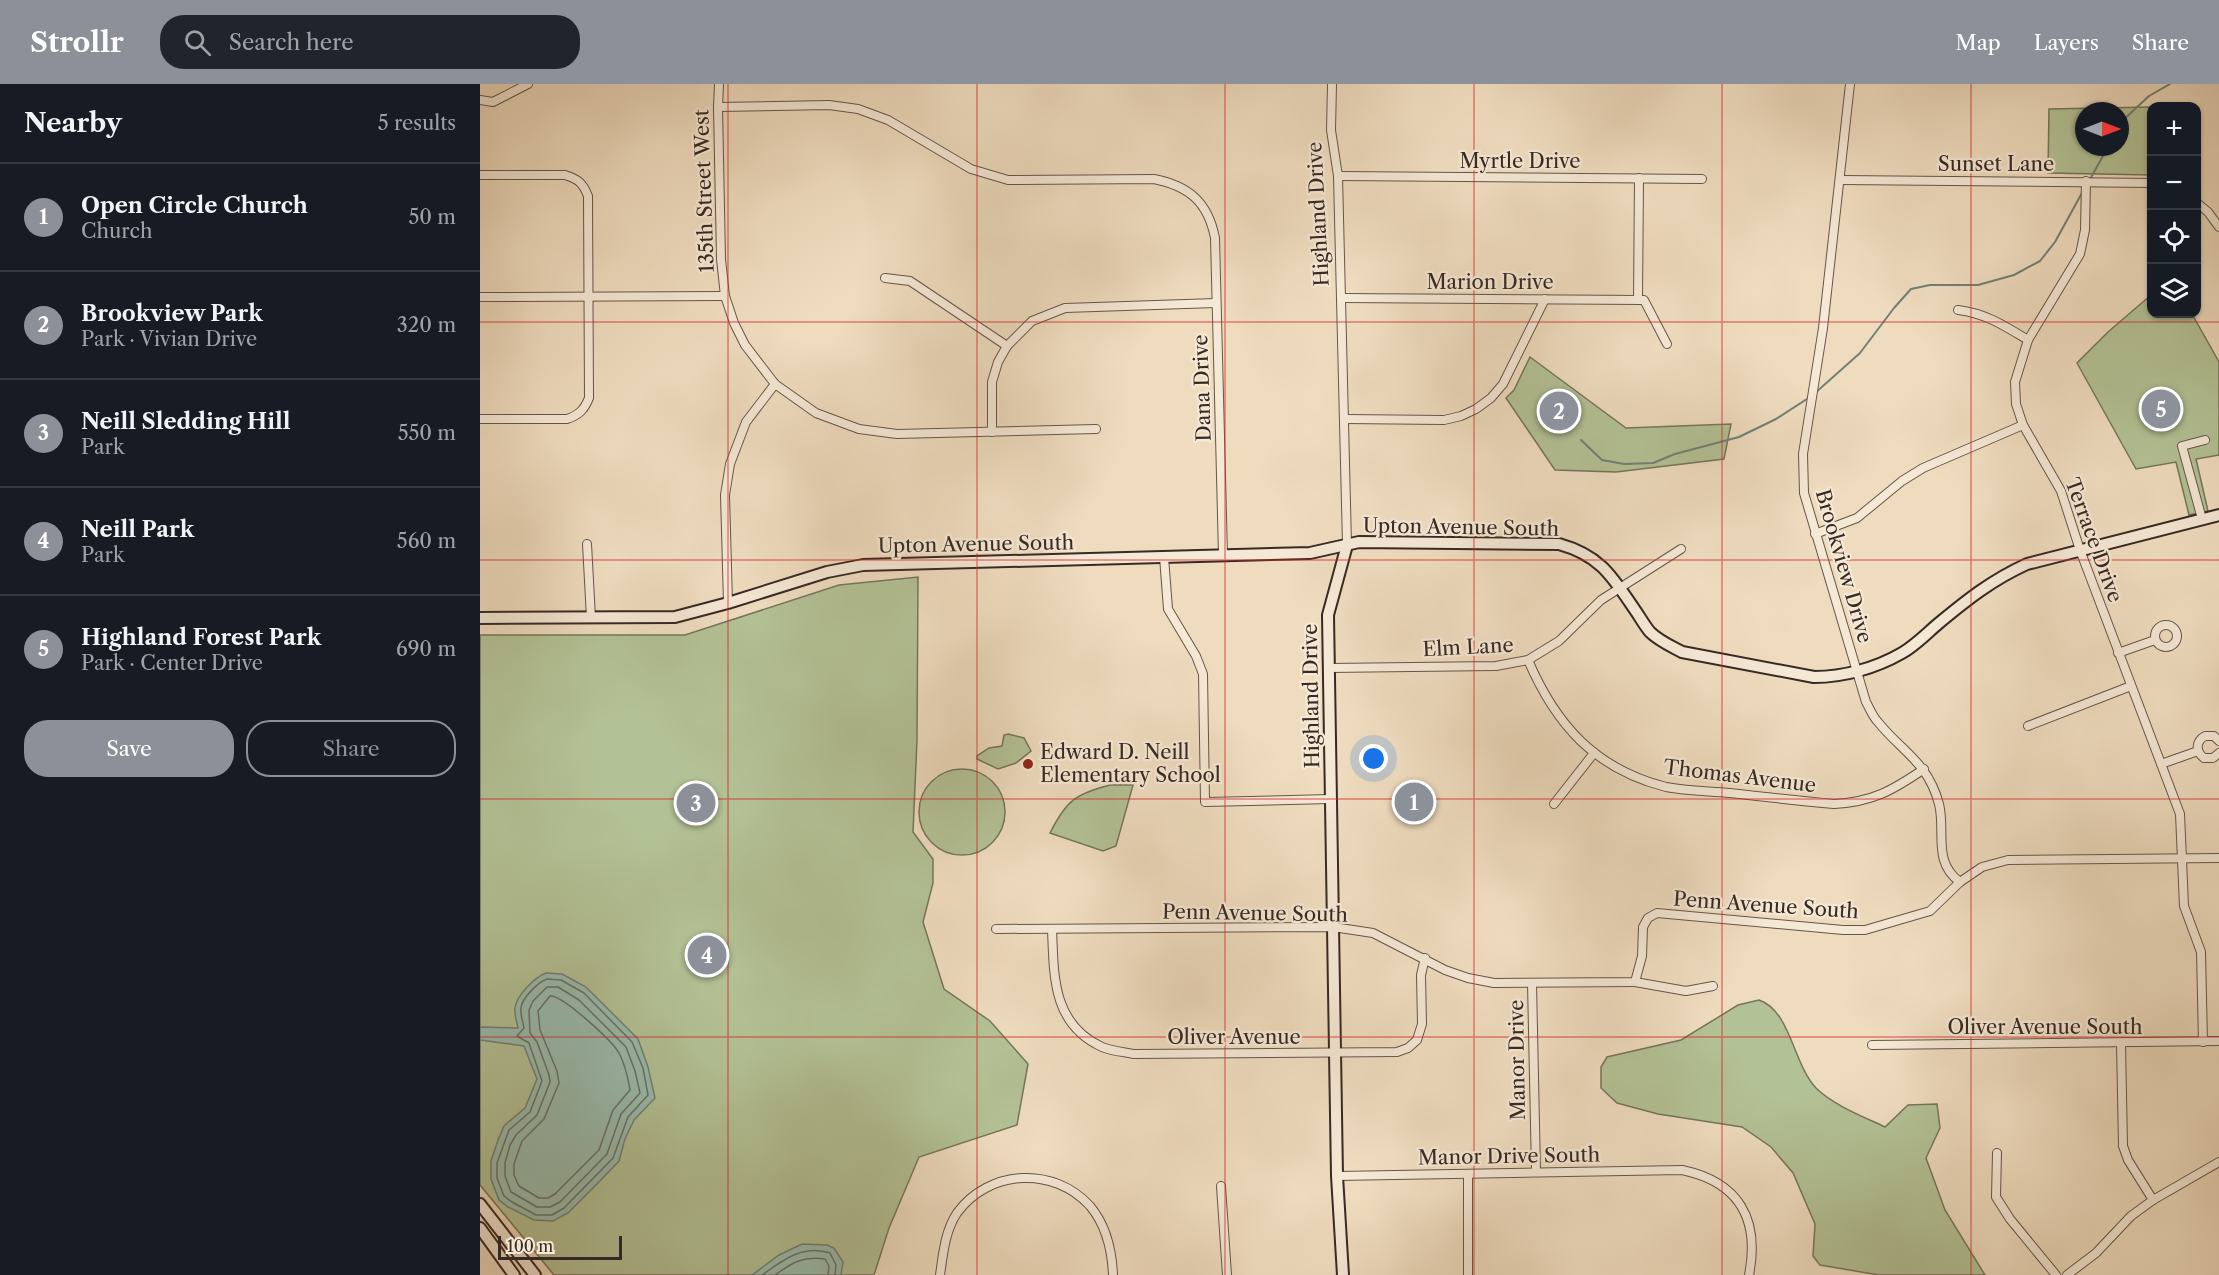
<!DOCTYPE html>
<meta charset="utf-8">
<style>
:root{--surface:#171b24;--page:#20242c;--text:#f1f3f6;--muted:#9ea1a6;--line:#363941;--accent:#8c9099}
body{margin:0;font-family:"Libre Caslon Text",serif;background:var(--page);color:var(--text)}
.controls{position:absolute;right:18px;top:18px;display:grid;overflow:hidden;border-radius:12px;box-shadow:0 2px 4px #0004}
.controls button{width:54px;height:54px;display:grid;place-items:center;padding:0;border:0;border-bottom:2px solid var(--line);background:var(--surface);color:var(--text);font:30px sans-serif}
.compass{position:absolute;left:1595px;top:18px;width:54px;height:54px;border-radius:50%;background:var(--surface);box-shadow:0 2px 4px #0004;rotate:90deg}
.scale{position:absolute;left:18px;bottom:15px;width:124px;box-sizing:border-box;padding-left:6px;border:3px solid #372923;border-top:0;font-size:16px;line-height:21px;white-space:nowrap;color:#372923;-webkit-text-stroke:4px #f5e8d5;paint-order:stroke}
.you{position:absolute;left:894px;top:675px;width:21px;height:21px;margin:-15px;border:4px solid #fff;border-radius:50%;background:#1a73e8;box-shadow:0 0 0 9px #1a73e833}
.badge{display:grid;place-items:center;width:39px;height:39px;border-radius:50%;background:var(--accent);color:#fff;font-size:20px;font-weight:700}
.pin{position:absolute;translate:-50% -50%;border:3px solid #fff;box-shadow:0 2px 6px #0006}
.list{margin:0;padding:0;list-style:none}
h2{display:flex;justify-content:space-between;align-items:center;height:78px;margin:0;padding:0 24px;font-size:26px}
h2 small{font-size:20px;font-weight:400;color:var(--muted)}
.list li{display:grid;grid-template-columns:39px 1fr auto;gap:18px;align-items:center;box-sizing:border-box;height:108px;padding:0 24px;border-top:2px solid var(--line)}
.list b{display:block;font-size:22px;white-space:nowrap}
.list p{margin:0;font-size:20px;white-space:nowrap;color:var(--muted)}
.list em{font-size:20px;font-style:normal;color:var(--muted)}
.actions{display:flex;gap:12px;padding:18px 24px}
.actions a{flex:1;padding:14px 0;border:2px solid var(--accent);border-radius:24px;text-align:center;font-size:21px;color:var(--accent)}
.actions .main{background:var(--accent);color:#fff}
.icon{flex:none;width:33px;height:33px;fill:none;stroke:currentColor;stroke-width:2;stroke-linecap:round;stroke-linejoin:round}
.map{position:relative;flex:none;width:1739px;height:1191px;overflow:hidden}
header{display:flex;align-items:center;gap:36px;box-sizing:border-box;height:84px;padding:0 30px;background:var(--accent);color:#fff}
header strong{font-size:28px}
nav{display:flex;gap:33px;margin-inline-start:auto;font-size:21px}
.search{width:420px;height:54px;background:var(--page);display:flex;align-items:center;gap:15px;box-sizing:border-box;padding:0 21px;border-radius:24px;color:var(--muted);font-size:22px}
main{display:flex}
aside{flex:1;background:var(--surface)}
.map>svg:first-child{display:block}
.green{fill:#b3c296;stroke:#75765c;stroke-width:1.5;fill-rule:evenodd}
.water{fill:#9abcae;stroke:#728176;stroke-width:1.5}
.lines{fill:none;stroke-linecap:round;stroke-linejoin:round}
.shore{stroke:#687268;stroke-width:1.5}
.stream{stroke:#728176;stroke-width:2}
.street-casing{stroke:#65564a;stroke-width:10}
.secondary-casing{stroke:#372923;stroke-width:14}
.street{stroke:#f5e8d5;stroke-width:8}
.secondary{stroke:#f5e8d5;stroke-width:10}
.grid{fill:none;stroke:#d62828;stroke-width:1.5;stroke-opacity:0.55}
.poi-dot{fill:#8f2418;stroke:#f5e8d5;stroke-width:2}
.labels{text-anchor:middle;stroke-width:4.5;stroke-linejoin:round;paint-order:stroke}
.street-label{font-size:20px;fill:#372923;stroke:#f5e8d5}
.poi-label{font-size:20px;fill:#372923;stroke:#f5e8d5;text-anchor:start}
</style>
<header>
<strong>Strollr</strong>
<div class="search"><svg class="icon" aria-label="search" viewBox="0 0 24 24"><circle cx="10" cy="10" r="6"/><path d="M15 15l6 6"/></svg>Search here</div>
<nav><a>Map</a><a>Layers</a><a>Share</a></nav>
</header>
<main>
<aside>
<h2>Nearby<small>5 results</small></h2>
<ul class="list">
<li><span class="badge">1</span><div><b>Open Circle Church</b><p>Church</p></div><em>50 m</em></li>
<li><span class="badge">2</span><div><b>Brookview Park</b><p>Park · Vivian Drive</p></div><em>320 m</em></li>
<li><span class="badge">3</span><div><b>Neill Sledding Hill</b><p>Park</p></div><em>550 m</em></li>
<li><span class="badge">4</span><div><b>Neill Park</b><p>Park</p></div><em>560 m</em></li>
<li><span class="badge">5</span><div><b>Highland Forest Park</b><p>Park · Center Drive</p></div><em>690 m</em></li>
</ul>
<div class="actions"><a class="main">Save</a><a>Share</a></div>
</aside>
<div class="map">
<svg width="1739" height="1191" viewBox="0 0 1739 1191">
<rect width="100%" height="100%" fill="#efdcbf"/>
<filter id="stains"><feTurbulence type="fractalNoise" baseFrequency=".00333" numOctaves="4"/><feColorMatrix values="0 0 0 0 .2 0 0 0 0 .09 0 0 0 0 .02 0 0 0 .5 -.17"/></filter>
<radialGradient id="worn" r=".72"><stop offset=".6" stop-color="#630" stop-opacity="0"/><stop offset="1" stop-color="#630" stop-opacity=".3"/></radialGradient>
<g class="green">
<path d="M1671 23V91L1568 89 1569 25ZM1604 27H1640V63H1604Z"/>
<polygon points="1671,211 1672,230 1712,230 1739,278 1739,371 1716,375 1728,427 1709,431 1696,378 1656,385 1597,279 1628,248"/>
<polygon points="1050,273 1146,344 1251,340 1244,375 1136,388 1075,386 1026,314 1034,306"/>
<polygon points="438,493 437,656 433,748 453,775 453,799 443,838 464,905 510,937 548,980 537,1041 439,1073 409,1144 394,1191 74,1191 0,1101 0,551 205,551 359,501"/>
<polygon points="528,650 544,654 551,667 536,679 518,685 497,675 497,672 509,664 522,662 524,651"/>
<circle cx="482" cy="728" r="43"/>
<path d="M630 701H653L636 762 623 767 570 749C586 717 595 710 630 701Z"/>
<path d="M1279 916C1311 927 1313 980 1336 1004 1353 1021 1384 1033 1405 1043L1428 1021 1457 1020 1460 1044 1446 1074 1465 1126 1505 1191H1399L1340 1181 1333 1172 1335 1140 1313 1089 1291 1063 1262 1043 1178 1030 1137 1019 1121 1004V983L1127 973 1201 956 1258 921Z"/>
</g>
<g class="water">
<path d="M66 889 82 890 106 903 158 955 168 983 175 1014 154 1036 145 1055 139 1077 116 1101 88 1129 73 1137 54 1136 28 1123 19 1116 11 1095V1077L18 1056 24 1042 45 1024 57 995 44 962 0 956V943L38 944C37 938 34 930 35 924 36 912 55 893 66 889Z"/>
<polygon points="322,1160 347,1161 354,1164 363,1178 361,1191 272,1191 299,1171"/>
</g>
<g class="lines">
<g class="shore">
<path d="M67 895 81 896 104 909 152 958 163 984 168 1011 148 1033 133 1074 84 1124 72 1131H56L32 1118 24 1112 17 1094V1079L29 1046 50 1028 62 997 49 959 37 952 44 944C43 938 40 930 41 924 42 914 58 898 67 895Z"/>
<polygon points="67,903 78,903 99,916 146,963 155,987 160,1009 141,1030 127,1070 80,1118 70,1123 57,1123 31,1108 25,1092 25,1079 30,1061 36,1051 57,1031 70,998 69,991 57,958 50,949 49,926 53,917"/>
<path d="M70 912C83 911 132 957 139 969 145 980 148 994 150 1006L133 1026 119 1066 75 1110 68 1114H59L39 1102 34 1091V1080L42 1057 64 1035 79 999 77 987 60 946 58 927Z"/>
<path d="M282 1191C303 1176 323 1160 350 1169L356 1181 355 1191"/>
<path d="M295 1191C313 1178 323 1172 345 1175L349 1182 348 1191"/>
</g>
<g class="stream">
<polyline points="1640,39 1669,12 1690,0"/>
<polyline points="1609,97 1628,63"/>
<polyline points="1334,310 1380,269 1414,224 1431,205 1450,201 1498,201 1534,191 1560,177 1575,158 1603,107"/>
<polyline points="1101,356 1122,376 1144,380 1173,379 1195,370 1259,353 1296,335 1330,313"/>
</g>
<defs>
<g id="street">
<polyline points="239,0 238,23 241,175 245,212 254,239 265,261 295,300 336,329 379,345 417,350 616,345"/>
<polyline points="852,0 851,46 858,92 867,461"/>
<path d="M1370 0 1343 244 1323 370 1324 409 1386 618C1390 625 1393 633 1398 638 1422 668 1448 678 1459 720 1466 747 1452 778 1480 798"/>
<polyline points="0,16 13,18 48,0"/>
<path d="M238 23 349 21 378 25 408 36 491 85 528 96 674 95C709 102 728 118 735 154L743 471"/>
<path d="M0 91H85C98 95 103 99 108 112L109 314C104 326 99 331 87 335H0"/>
<polyline points="858,92 1222,95"/>
<polyline points="1360,96 1672,99"/>
<polyline points="1606,97 1605,146 1600,170 1548,256 1535,298 1536,320 1543,341 1581,407 1600,466 1700,730 1704,822 1721,868 1723,958"/>
<polyline points="1716,118 1728,128 1739,143"/>
<polyline points="405,194 430,197 527,262"/>
<polyline points="0,213 245,212"/>
<polyline points="861,214 1164,216 1187,260"/>
<polyline points="1158,216 1159,94"/>
<path d="M1478 226C1505 229 1525 242 1548 256"/>
<polyline points="864,335 964,336 981,332 996,325 1011,314 1023,300 1065,215"/>
<polyline points="512,348 512,298 518,278 527,262 552,237 585,224 736,219"/>
<polyline points="1722,435 1702,362 1725,356"/>
<polyline points="1335,450 1377,434 1422,397 1443,384 1543,341"/>
<polyline points="107,460 111,534"/>
<polyline points="684,473 688,525 716,572 723,590 725,718 850,715"/>
<polyline points="248,519 245,411 250,380 266,338 295,300"/>
<circle cx="1686" cy="552" r="11"/>
<polyline points="1638,569 1675,556"/>
<path d="M1048 576C1076 641 1115 685 1186 703 1207 707 1229 707 1250 709 1285 713 1320 717 1354 720 1393 718 1413 706 1444 685"/>
<polyline points="849,584 1016,582 1048,576 1079,557 1121,516 1201,465"/>
<polyline points="1548,642 1651,602"/>
<path d="M1739 657 1734 652H1725C1716 657 1715 667 1724 674H1733L1739 669"/>
<polyline points="1681,680 1718,667"/>
<polyline points="1074,720 1114,669"/>
<polyline points="516,845 853,843 893,849 965,886 988,894 1014,899 1155,898 1162,872 1163,843 1168,834 1177,829 1363,846 1385,846 1450,827 1480,798 1502,783 1528,776 1739,774"/>
<path d="M572 845C574 892 572 940 622 963 631 967 644 968 654 970L917 968 928 964 937 956 942 940 941 891 945 874"/>
<polyline points="1155,898 1206,907 1233,902"/>
<polyline points="1052,899 1056,1088"/>
<polyline points="1641,959 1643,1062 1648,1076 1673,1116"/>
<polyline points="1392,961 1739,957"/>
<polyline points="1517,1069 1516,1113 1530,1135 1576,1191"/>
<polyline points="988,1090 988,1191"/>
<path d="M857 1092 1202 1086C1259 1098 1280 1135 1269 1191"/>
<polyline points="741,1102 747,1191"/>
<path d="M460 1191C463 1170 465 1147 477 1129 509 1085 574 1082 610 1122 626 1141 632 1167 633 1191"/>
<polyline points="1587,1191 1616,1169 1651,1132 1673,1116 1739,1078"/>
</g>
<g id="secondary">
<path d="M0 534 195 533 248 519 347 488 383 481 830 469 879 458 1079 460C1122 472 1133 494 1157 529 1161 535 1165 542 1170 548 1179 557 1191 562 1202 568L1334 593C1364 593 1396 584 1422 569 1436 561 1447 549 1459 539 1488 515 1512 496 1547 480L1739 431"/>
<polyline points="0,1120 55,1191"/>
<polyline points="0,1144 34,1191"/>
<polyline points="863,1191 857,1092 848,531 867,461"/>
</g>
</defs>
<use href="#street" class="street-casing"/>
<use href="#secondary" class="secondary-casing"/>
<use href="#street" class="street"/>
<use href="#secondary" class="secondary"/>
</g>
<path class="grid" d="M248 0V1191M497 0V1191M745 0V1191M994 0V1191M1242 0V1191M1491 0V1191M0 238H1739M0 476H1739M0 715H1739M0 953H1739"/>
<circle class="poi-dot" cx="548" cy="680" r="6"/>
<g class="labels">
<g class="street-label">
<text x="1040" y="84">Myrtle Drive</text>
<text x="1516" y="87">Sunset Lane</text>
<text transform="translate(224 107) rotate(-92)" y="7">135th Street West</text>
<text transform="translate(838 130) rotate(-93)" y="7">Highland Drive</text>
<text x="1010" y="205">Marion Drive</text>
<text transform="translate(722 304) rotate(-92)" y="7">Dana Drive</text>
<text transform="translate(981 443) rotate(1)" y="7">Upton Avenue South</text>
<text transform="translate(1614 456) rotate(70)" y="7">Terrace Drive</text>
<text transform="translate(496 460) rotate(-1)" y="7">Upton Avenue South</text>
<text transform="translate(1364 482) rotate(74)" y="7">Brookview Drive</text>
<text transform="translate(988 563) rotate(-3)" y="7">Elm Lane</text>
<text transform="translate(831 612) rotate(-91)" y="7">Highland Drive</text>
<text transform="translate(1260 692) rotate(7)" y="7">Thomas Avenue</text>
<text transform="translate(1286 821) rotate(4)" y="7">Penn Avenue South</text>
<text transform="translate(775 829) rotate(1)" y="7">Penn Avenue South</text>
<text x="1565" y="950">Oliver Avenue South</text>
<text x="754" y="960">Oliver Avenue</text>
<text transform="translate(1037 976) rotate(-91)" y="7">Manor Drive</text>
<text transform="translate(1029 1072) rotate(-1)" y="7">Manor Drive South</text>
</g>
<g class="poi-label">
<text x="560" y="675">Edward D. Neill<tspan x="560" dy="23">Elementary School</tspan></text>
</g>
</g>
<rect width="100%" height="100%" filter="url(#stains)"/>
<rect width="100%" height="100%" fill="url(#worn)"/>
</svg>
<div class="controls">
<button>+</button>
<button>−</button>
<button><svg class="icon" aria-label="locate" viewBox="0 0 24 24"><circle cx="12" cy="12" r="6"/><path d="M12 2v4M12 18v4M2 12h4M18 12h4"/></svg></button>
<button><svg class="icon" aria-label="layers" viewBox="0 0 24 24"><path d="M12 4l9 5-9 5-9-5zM3 14l9 5 9-5"/></svg></button>
</div>
<svg class="compass" viewBox="-18 -18 36 36"><path d="M0-13l5 13h-10z" fill="#e53935"/><path d="M0 13l5-13h-10z" fill="#9ea1a6"/></svg>
<div class="scale">100 m</div>
<div class="you"></div>
<div class="pin badge" style="left:934px;top:718px">1</div>
<div class="pin badge" style="left:1079px;top:327px">2</div>
<div class="pin badge" style="left:216px;top:719px">3</div>
<div class="pin badge" style="left:227px;top:871px">4</div>
<div class="pin badge" style="left:1681px;top:325px">5</div>
</div>
</main>
